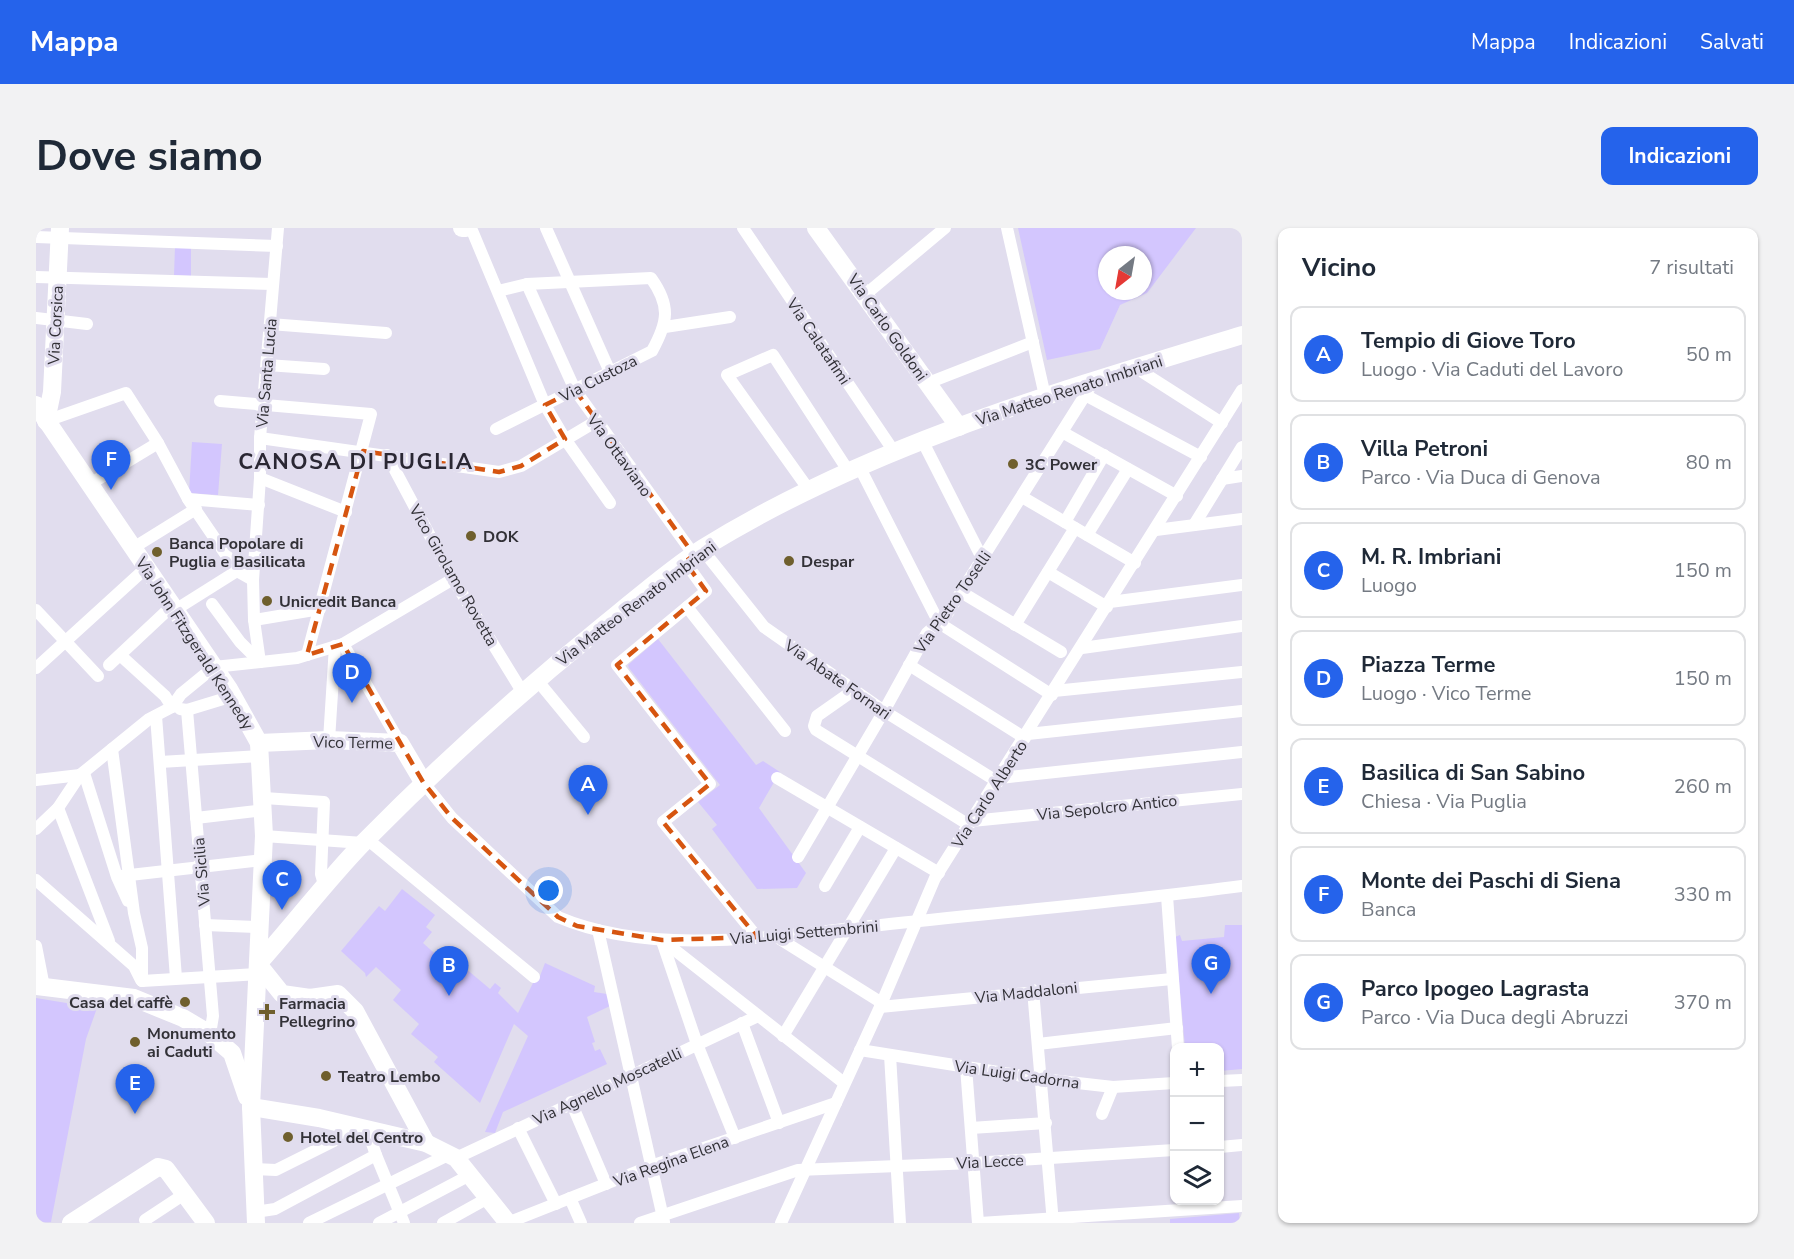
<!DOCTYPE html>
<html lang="it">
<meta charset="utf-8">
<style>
:root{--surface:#fff;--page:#f2f2f3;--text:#1f2937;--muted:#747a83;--line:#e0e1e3;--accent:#2563eb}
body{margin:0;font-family:"Nunito Sans",sans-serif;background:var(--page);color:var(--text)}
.controls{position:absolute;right:18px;bottom:18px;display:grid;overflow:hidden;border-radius:12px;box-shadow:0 2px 4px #0004}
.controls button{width:54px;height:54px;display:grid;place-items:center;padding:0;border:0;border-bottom:2px solid var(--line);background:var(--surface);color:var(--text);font:30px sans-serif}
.compass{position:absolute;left:1062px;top:18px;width:54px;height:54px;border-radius:50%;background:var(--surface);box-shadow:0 2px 4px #0004;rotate:211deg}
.you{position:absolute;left:513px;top:663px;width:21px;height:21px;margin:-15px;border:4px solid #fff;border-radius:50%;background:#1a73e8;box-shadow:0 0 0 9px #1a73e833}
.badge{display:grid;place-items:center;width:39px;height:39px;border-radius:50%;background:var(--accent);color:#fff;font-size:20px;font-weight:700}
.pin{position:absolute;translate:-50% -50px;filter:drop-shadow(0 2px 3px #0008)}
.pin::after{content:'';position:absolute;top:32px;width:21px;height:18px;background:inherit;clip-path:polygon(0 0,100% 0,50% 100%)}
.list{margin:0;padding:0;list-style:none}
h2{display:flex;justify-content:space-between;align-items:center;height:78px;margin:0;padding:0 24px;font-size:26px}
h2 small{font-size:20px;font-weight:400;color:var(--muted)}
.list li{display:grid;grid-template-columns:39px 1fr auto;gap:18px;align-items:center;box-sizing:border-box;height:96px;margin:0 12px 12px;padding:0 12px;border:2px solid var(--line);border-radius:12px}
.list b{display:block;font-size:22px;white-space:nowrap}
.list p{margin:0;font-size:20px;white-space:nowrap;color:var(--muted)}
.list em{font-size:20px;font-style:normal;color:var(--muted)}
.icon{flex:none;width:33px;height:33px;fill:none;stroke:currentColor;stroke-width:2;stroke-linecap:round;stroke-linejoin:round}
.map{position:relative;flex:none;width:1206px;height:995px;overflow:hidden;border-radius:12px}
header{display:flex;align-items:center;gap:36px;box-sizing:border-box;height:84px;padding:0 30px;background:var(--accent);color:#fff}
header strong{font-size:28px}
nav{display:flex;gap:33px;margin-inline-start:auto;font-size:21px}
.intro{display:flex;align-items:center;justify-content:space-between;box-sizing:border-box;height:144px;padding:0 36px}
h1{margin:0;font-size:42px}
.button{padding:15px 27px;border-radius:12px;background:var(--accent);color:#fff;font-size:21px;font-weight:700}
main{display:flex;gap:36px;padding:0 36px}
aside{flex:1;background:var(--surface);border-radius:12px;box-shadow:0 2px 4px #0004}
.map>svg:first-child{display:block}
.green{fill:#d3c6fe;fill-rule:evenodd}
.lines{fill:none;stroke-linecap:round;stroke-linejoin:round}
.street{stroke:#fff;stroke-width:12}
.secondary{stroke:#fff;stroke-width:18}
.marked{fill:none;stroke:#d65510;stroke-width:4.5;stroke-dasharray:12 8;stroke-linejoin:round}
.poi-dot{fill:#6f5f2d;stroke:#e1ddee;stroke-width:2}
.labels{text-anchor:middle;stroke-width:6;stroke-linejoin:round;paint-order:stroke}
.street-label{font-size:16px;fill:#323137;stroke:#e1ddee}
.poi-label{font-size:16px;font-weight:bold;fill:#323137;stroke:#e1ddee;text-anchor:start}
.district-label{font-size:22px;font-weight:bold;letter-spacing:1.5px;fill:#2a2733;stroke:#e1ddee}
</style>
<header>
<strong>Mappa</strong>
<nav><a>Mappa</a><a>Indicazioni</a><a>Salvati</a></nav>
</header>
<div class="intro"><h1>Dove siamo</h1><a class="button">Indicazioni</a></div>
<main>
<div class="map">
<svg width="1206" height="995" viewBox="0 0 1206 995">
<rect width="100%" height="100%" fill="#e1ddee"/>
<g class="green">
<path d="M982 0H1160L1111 65 1084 77 1064 121 1011 132ZM1071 27H1107V63H1071Z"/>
<polygon points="139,19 155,19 155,48 138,47"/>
<polygon points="156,214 186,216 182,267 153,265"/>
<polygon points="622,411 720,537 727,533 744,544 723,580 770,645 761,660 721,661 676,601 681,597 662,574 684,557 593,440 592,437"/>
<polygon points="366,661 399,687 390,699 396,704 387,715 405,731 407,728 413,733 416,729 454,761 459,755 465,760 462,765 482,785 500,749 504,748 509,735 559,758 558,764 571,766 574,778 551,789 559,814 556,815 559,823 564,821 571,836 467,884 459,905 449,904 492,808 478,796 444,875 398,834 402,829 375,806 383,796 357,772 365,762 340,739 330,749 329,745 305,723 343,678 349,683"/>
<polygon points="1189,697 1206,697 1206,841 1184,843 1184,820 1149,819 1139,709 1144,707 1146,713 1188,709"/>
<polygon points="0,770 61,780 50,811 15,994 0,995"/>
<polygon points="1203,985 1204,995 1134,995 1134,991"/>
</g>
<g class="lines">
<g class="street">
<polyline points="435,0 509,177 529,211 574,275"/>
<polyline points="510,0 574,144"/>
<polyline points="707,0 859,225"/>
<polyline points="971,0 1009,168"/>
<polyline points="0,9 241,18"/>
<polyline points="0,49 237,56"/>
<polyline points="491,56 539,162 658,327"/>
<polyline points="830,66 909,0"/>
<polyline points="0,90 51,96"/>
<polyline points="234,96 350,105"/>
<polyline points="629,99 694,89"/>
<polyline points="231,137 288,141"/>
<polyline points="1100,140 1186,195"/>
<polyline points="892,155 997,114"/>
<polyline points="1049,167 1165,229"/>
<polyline points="184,173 335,186 271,427"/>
<polyline points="10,193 90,165 122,215 152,271 201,343 217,352"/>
<path d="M460 201 616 123C632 94 635 78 615 50L491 56 462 63"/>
<polyline points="1026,204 1141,268"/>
<polyline points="224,210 463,244 485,238 559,194"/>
<polyline points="887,214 947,332"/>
<polyline points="351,227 417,351 487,465"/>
<polyline points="824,240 903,395 1016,467"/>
<polyline points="224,250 310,284"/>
<polyline points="1186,251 1206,248"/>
<polyline points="54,256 122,215"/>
<polyline points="773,262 691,147 737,127 813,244"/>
<polyline points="986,269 1099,335"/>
<polyline points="152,271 223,277"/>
<polyline points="1029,294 1068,227"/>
<polyline points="1158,297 1206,219"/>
<polyline points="1120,302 1206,291"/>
<polyline points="1051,307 1092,241"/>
<polyline points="97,320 160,281"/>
<polyline points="666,321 728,399 848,483 962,554"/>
<polyline points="649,334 670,363 651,379"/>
<polyline points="1012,344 1071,379"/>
<polyline points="925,364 1025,424"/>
<polyline points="1074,374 1206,357"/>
<polyline points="176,376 204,414 224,434"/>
<polyline points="0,382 62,448"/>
<polyline points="139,382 201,343"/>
<polyline points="218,392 284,381"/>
<polyline points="979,397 1039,300"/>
<polyline points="307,416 364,515"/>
<polyline points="1046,420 1206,398"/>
<polyline points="84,427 129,468 136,479"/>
<polyline points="224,434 218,392 217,352 224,250 224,210 242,0"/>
<polyline points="73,437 136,378"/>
<polyline points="873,437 989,510"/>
<polyline points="0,440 110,340"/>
<polyline points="501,452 548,509"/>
<polyline points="818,462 781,488 778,498 780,502 933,597"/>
<polyline points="1018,463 1206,444"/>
<polyline points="144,481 151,482 197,468"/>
<polyline points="151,482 177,788 174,806"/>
<polyline points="120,488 140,750"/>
<polyline points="992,506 1206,483"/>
<polyline points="293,512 299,418"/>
<polyline points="76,521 98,685 106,720 106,753"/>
<polyline points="124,534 224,528"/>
<polyline points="48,545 81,649 92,673"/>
<polyline points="741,550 903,645"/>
<polyline points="964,550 1206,524"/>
<polyline points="0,552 44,547"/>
<path d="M387 554 416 590 522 689C618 730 744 707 845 697 965 684 1086 674 1206 658"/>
<polyline points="228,570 288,574 285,646 289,660"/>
<polyline points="22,580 73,713"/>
<polyline points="160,590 228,582"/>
<polyline points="936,593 1206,566"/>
<polyline points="0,601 22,580 44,547 113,491 136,479 145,466 178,439 261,430 307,416 417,351"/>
<polyline points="228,608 327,615"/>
<polyline points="331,611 498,749"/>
<polyline points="762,629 848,483 891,405 910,388 1058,153"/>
<polyline points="85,648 227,632"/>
<polyline points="0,652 98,738 105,752"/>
<polyline points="789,658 824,599"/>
<polyline points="1131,668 1142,820"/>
<polyline points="169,697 223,699"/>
<polyline points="562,702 628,994"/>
<polyline points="739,708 846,775"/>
<polyline points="721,709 627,594 674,556 581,437 651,379 749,503"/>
<polyline points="626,712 808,855"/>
<polyline points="626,713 661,816 699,910"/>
<polyline points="0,718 8,759"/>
<polyline points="106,753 222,746"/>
<polyline points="997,762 1017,995"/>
<polyline points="844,779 1136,751"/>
<polyline points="706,795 743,895"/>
<polyline points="747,808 860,620"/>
<polyline points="1002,816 1141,800"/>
<polyline points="824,822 1006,851 1077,859 1138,855"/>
<polyline points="854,827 864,995"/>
<polyline points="930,839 942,995"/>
<polyline points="1184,853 1206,852"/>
<polyline points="535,874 570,956"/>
<polyline points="1066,886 1077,859"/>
<polyline points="482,900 520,976"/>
<polyline points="935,900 1010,895"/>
<polyline points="1184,919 1206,917"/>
<polyline points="340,927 368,995"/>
<polyline points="420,930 722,788"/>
<polyline points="217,941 240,942 312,906 319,899"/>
<polyline points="534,970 545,995"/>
<polyline points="219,984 239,981 340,927 331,901"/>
<polyline points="109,992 150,965"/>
<polyline points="273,995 414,926"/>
<polyline points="343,995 434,947"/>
<polyline points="407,995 452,970"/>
<polyline points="471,995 615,938 800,875"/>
<polyline points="604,995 762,942 937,935 1138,922"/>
<polyline points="745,995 844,779 899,650 1206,162"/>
<polyline points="944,995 1206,978"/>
</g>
<g class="secondary">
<polyline points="426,0 430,0"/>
<polyline points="780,0 923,199"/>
<polyline points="0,177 193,461 223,515 228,608 215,879 220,995"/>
<polyline points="10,193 16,164 24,0"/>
<polyline points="223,515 293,512 364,515 387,554"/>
<path d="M222 736C258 696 291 652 328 614 402 539 481 467 563 401 597 374 631 343 667 320 832 218 1022 163 1206 107"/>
<polyline points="222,736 246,766 274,770 302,766 319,783 390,915"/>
<polyline points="0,758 98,770 147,790 174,806 196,825 211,869"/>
<polyline points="215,879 283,890 390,915 420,930 472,995"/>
<polyline points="35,995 122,939 130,941 170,995"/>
</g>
</g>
<path class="marked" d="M539 162 658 327 649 334 670 363 581 437 674 556 627 594 721 709 626 712 541 698 522 689 416 590 387 554 307 416 271 427 327 223 463 244 485 238 529 211 509 177Z"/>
<g class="poi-dot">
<circle cx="977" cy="236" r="6"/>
<circle cx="435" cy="308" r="6"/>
<circle cx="121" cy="324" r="6"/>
<circle cx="753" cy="333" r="6"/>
<circle cx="231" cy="373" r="6"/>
<circle cx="149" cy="774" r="6"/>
<path d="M228 775h6v6h6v6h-6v6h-6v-6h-6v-6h6z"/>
<circle cx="99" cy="814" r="6"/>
<circle cx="290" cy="848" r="6"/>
<circle cx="252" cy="909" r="6"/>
</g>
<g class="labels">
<g class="street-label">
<text transform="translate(19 97) rotate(-87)" y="6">Via Corsica</text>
<text transform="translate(852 99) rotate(55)" y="6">Via Carlo Goldoni</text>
<text transform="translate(783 113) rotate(56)" y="6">Via Calatafimi</text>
<text transform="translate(230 145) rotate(-85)" y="6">Via Santa Lucia</text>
<text transform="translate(562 150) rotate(-27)" y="6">Via Custoza</text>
<text transform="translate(1033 162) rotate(-18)" y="6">Via Matteo Renato Imbriani</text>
<text transform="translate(584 227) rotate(54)" y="6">Via Ottaviano</text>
<text transform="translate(418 347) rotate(60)" y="6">Vico Girolamo Rovetta</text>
<text transform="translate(916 374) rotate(-55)" y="6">Via Pietro Toselli</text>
<text transform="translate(600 375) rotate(-37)" y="6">Via Matteo Renato Imbriani</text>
<text transform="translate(159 415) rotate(57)" y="6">Via John Fitzgerald Kennedy</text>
<text transform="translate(802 451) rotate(35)" y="6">Via Abate Fornari</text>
<text transform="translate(317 514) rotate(1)" y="6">Vico Terme</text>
<text transform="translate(953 566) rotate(-57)" y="6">Via Carlo Alberto</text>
<text transform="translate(1071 579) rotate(-6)" y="6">Via Sepolcro Antico</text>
<text transform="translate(165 644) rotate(-95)" y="6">Via Sicilia</text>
<text transform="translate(768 704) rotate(-5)" y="6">Via Luigi Settembrini</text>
<text transform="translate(990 764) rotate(-6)" y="6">Via Maddaloni</text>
<text transform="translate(981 846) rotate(8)" y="6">Via Luigi Cadorna</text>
<text transform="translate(571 858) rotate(-25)" y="6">Via Agnello Moscatelli</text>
<text transform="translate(635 933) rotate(-20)" y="6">Via Regina Elena</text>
<text transform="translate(954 933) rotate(-3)" y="6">Via Lecce</text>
</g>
<g class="poi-label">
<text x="989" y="242">3C Power</text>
<text x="447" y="314">DOK</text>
<text x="133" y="321">Banca Popolare di<tspan x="133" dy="18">Puglia e Basilicata</tspan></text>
<text x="765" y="339">Despar</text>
<text x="243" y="379">Unicredit Banca</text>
<text x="137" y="780" text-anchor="end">Casa del caffè</text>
<text x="243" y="781">Farmacia<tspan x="243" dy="18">Pellegrino</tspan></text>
<text x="111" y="811">Monumento<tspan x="111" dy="18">ai Caduti</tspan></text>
<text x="302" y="854">Teatro Lembo</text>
<text x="264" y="915">Hotel del Centro</text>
</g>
<g class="district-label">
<text x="320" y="241">CANOSA DI PUGLIA</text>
</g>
</g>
</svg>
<div class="controls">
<button>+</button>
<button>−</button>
<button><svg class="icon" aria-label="layers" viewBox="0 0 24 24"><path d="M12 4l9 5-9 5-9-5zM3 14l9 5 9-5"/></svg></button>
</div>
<svg class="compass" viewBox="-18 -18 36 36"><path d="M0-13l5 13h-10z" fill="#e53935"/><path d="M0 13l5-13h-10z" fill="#747a83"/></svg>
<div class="you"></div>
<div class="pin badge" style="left:552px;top:587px">A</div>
<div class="pin badge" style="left:413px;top:768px">B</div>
<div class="pin badge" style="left:246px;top:682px">C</div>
<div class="pin badge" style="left:316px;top:475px">D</div>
<div class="pin badge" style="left:99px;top:886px">E</div>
<div class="pin badge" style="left:75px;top:262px">F</div>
<div class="pin badge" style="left:1175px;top:766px">G</div>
</div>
<aside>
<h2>Vicino<small>7 risultati</small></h2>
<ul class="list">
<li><span class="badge">A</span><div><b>Tempio di Giove Toro</b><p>Luogo · Via Caduti del Lavoro</p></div><em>50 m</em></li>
<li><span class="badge">B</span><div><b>Villa Petroni</b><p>Parco · Via Duca di Genova</p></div><em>80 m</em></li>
<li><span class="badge">C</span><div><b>M. R. Imbriani</b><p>Luogo</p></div><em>150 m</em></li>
<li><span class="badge">D</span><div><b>Piazza Terme</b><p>Luogo · Vico Terme</p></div><em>150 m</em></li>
<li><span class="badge">E</span><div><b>Basilica di San Sabino</b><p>Chiesa · Via Puglia</p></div><em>260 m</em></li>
<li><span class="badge">F</span><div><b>Monte dei Paschi di Siena</b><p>Banca</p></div><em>330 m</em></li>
<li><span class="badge">G</span><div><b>Parco Ipogeo Lagrasta</b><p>Parco · Via Duca degli Abruzzi</p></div><em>370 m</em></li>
</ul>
</aside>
</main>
